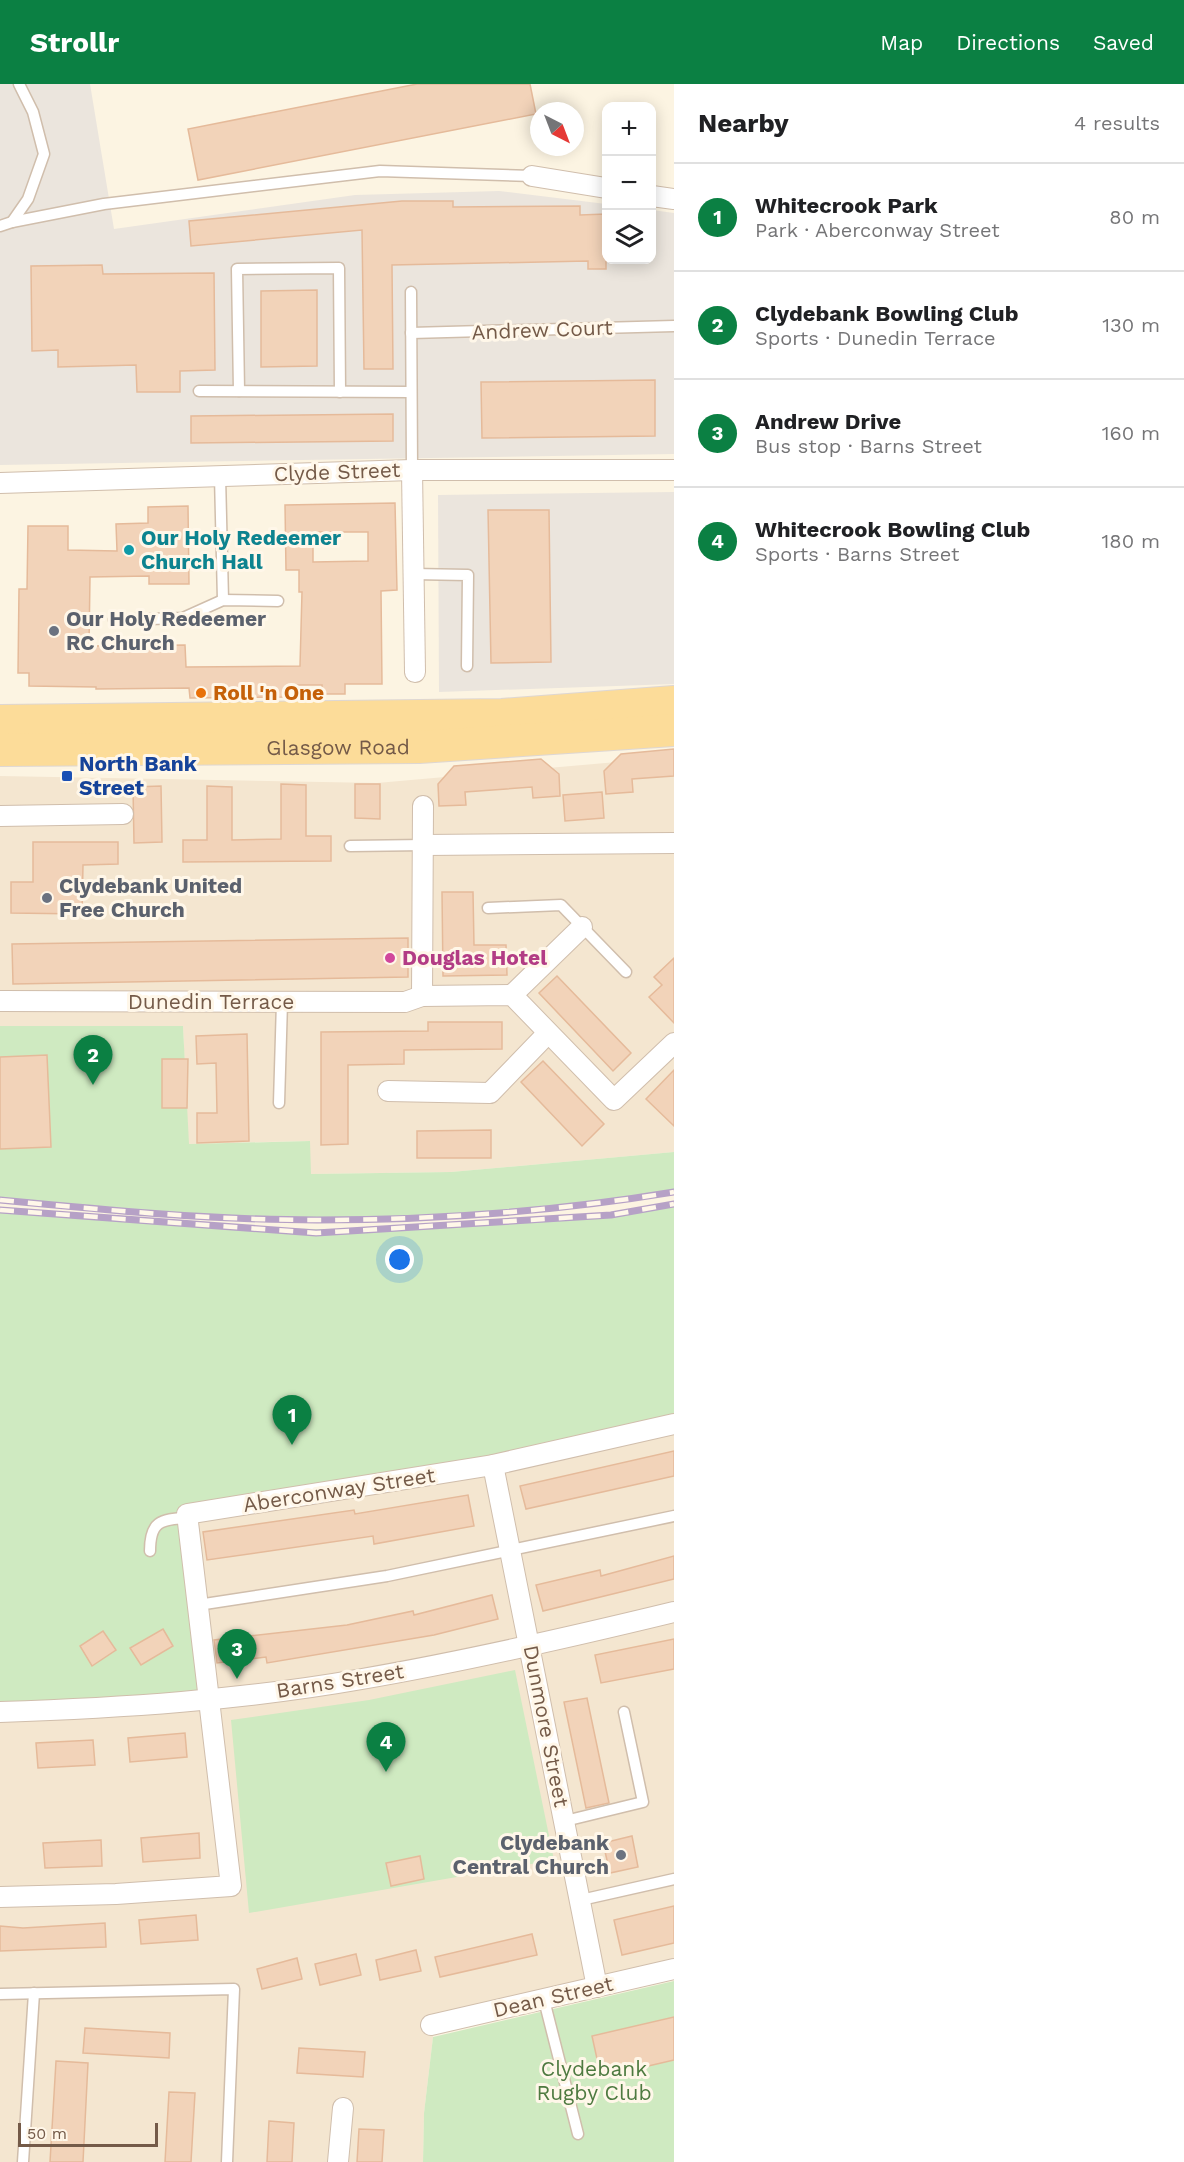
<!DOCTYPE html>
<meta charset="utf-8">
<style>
:root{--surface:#fff;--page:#f6f6f6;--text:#202124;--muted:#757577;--line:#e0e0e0;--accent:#0b8043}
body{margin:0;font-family:"Work Sans",sans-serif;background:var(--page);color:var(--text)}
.controls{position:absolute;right:18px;top:18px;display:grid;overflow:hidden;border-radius:12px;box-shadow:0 3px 15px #0003}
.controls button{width:54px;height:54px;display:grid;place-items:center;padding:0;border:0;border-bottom:2px solid var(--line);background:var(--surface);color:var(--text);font:30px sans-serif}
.compass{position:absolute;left:530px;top:18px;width:54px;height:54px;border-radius:50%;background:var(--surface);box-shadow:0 3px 15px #0003;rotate:138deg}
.scale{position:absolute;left:18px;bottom:15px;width:140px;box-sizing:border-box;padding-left:6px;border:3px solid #745a48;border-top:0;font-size:16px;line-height:21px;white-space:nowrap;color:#745a48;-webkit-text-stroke:4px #fff7e9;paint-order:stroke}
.you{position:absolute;left:400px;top:1176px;width:21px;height:21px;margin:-15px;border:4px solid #fff;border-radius:50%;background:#1a73e8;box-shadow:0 0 0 9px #1a73e833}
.badge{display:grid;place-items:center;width:39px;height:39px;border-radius:50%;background:var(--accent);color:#fff;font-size:20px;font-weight:700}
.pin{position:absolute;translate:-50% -50px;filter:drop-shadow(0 2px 3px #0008)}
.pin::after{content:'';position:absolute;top:32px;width:21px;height:18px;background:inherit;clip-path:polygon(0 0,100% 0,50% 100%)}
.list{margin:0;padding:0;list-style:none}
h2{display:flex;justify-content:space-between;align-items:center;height:78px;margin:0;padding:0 24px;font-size:26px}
h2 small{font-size:20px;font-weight:400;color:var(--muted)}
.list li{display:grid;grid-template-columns:39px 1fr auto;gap:18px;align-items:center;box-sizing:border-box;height:108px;padding:0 24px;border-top:2px solid var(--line)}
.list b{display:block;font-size:22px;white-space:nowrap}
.list p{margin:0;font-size:20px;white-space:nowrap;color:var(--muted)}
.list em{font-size:20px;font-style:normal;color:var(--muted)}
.icon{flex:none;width:33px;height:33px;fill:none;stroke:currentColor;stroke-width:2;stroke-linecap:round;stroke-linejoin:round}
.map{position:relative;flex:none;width:674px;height:2078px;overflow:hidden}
header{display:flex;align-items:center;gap:36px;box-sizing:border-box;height:84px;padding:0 30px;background:var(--accent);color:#fff}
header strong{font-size:28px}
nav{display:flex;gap:33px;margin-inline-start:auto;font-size:21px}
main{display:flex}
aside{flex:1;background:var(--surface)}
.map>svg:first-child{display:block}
.residential{fill:#f4e6d0}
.industrial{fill:#ebe5dd}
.green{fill:#cfeac1}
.building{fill:#f2d3b9;stroke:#e5ba9a;stroke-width:1.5;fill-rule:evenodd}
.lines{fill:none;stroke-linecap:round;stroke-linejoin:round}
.service-casing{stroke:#d0beac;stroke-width:13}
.minor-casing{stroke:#d0beac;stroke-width:22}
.primary-casing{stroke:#ded7d3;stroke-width:34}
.service{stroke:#fff;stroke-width:10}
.minor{stroke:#fff;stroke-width:20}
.primary{stroke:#fcdc99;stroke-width:32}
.rail-casing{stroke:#b6a1c6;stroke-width:7}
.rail{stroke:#fff7e9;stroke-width:4.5;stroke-dasharray:14;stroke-linecap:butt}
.culture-dot{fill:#0f9aa8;stroke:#fff7e9;stroke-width:2}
.worship-dot{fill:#6b7280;stroke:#fff7e9;stroke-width:2}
.food-dot{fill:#e8710a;stroke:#fff7e9;stroke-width:2}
.transit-dot{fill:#1a4fb4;stroke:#fff7e9;stroke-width:2}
.hotel-dot{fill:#d1479c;stroke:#fff7e9;stroke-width:2}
.labels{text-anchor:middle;stroke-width:6;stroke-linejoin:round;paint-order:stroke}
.street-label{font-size:21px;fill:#745a48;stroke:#fff7e9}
.culture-label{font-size:21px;font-weight:bold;fill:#0d838f;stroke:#fff7e9;text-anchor:start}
.worship-label{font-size:21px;font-weight:bold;fill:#5b616d;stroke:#fff7e9;text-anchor:start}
.food-label{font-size:21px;font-weight:bold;fill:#c56008;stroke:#fff7e9;text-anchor:start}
.transit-label{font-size:21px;font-weight:bold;fill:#164399;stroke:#fff7e9;text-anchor:start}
.hotel-label{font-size:21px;font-weight:bold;fill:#b23c85;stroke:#fff7e9;text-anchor:start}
.park-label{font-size:21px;fill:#4e7a40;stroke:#fff7e9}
</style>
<header>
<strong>Strollr</strong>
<nav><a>Map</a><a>Directions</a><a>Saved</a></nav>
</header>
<main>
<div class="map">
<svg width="674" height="2078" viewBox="0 0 674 2078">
<rect width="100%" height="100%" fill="#fcf4e2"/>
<g class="residential">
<polygon points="674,673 674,1068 451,1088 310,1090 309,1057 188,1060 183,942 0,942 0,692 377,699"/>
<polygon points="674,1340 674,1885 431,1941 433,1953 424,2029 423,2078 0,2078 0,1628 187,1430"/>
</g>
<g class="industrial">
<polygon points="0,0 90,0 114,145 355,111 499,107 606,120 606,176 652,176 652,126 674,129 674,370 0,381"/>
<polygon points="674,408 674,600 439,608 438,411"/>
</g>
<g class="green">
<polygon points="0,942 183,942 189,1060 310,1057 311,1090 451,1088 674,1068 674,1108 609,1119 462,1130 316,1136 163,1128 0,1116"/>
<path d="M674 1120V1340L187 1429 211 1616 0 1628V1126C222 1147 453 1158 674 1120Z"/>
<polygon points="515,1586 554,1776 249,1829 231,1636 369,1616"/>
<polygon points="674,1897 674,2078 423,2078 424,2029 433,1953"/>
</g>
<g class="building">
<polygon points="417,0 530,0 536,30 198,96 188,45"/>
<polygon points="402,117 453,117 453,123 580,122 580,131 606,130 606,185 588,185 588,177 392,181 393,285 364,285 362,146 191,162 189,137"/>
<polygon points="102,181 103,190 214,189 215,286 180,287 180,308 137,308 136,281 58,283 58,266 32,267 31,182"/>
<polygon points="317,206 317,282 261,283 261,207"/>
<polygon points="655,296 655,352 482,354 481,298"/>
<polygon points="393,330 393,357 191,359 191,332"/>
<path d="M395 419 397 506 381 507 382 600H345V610H322V601H288L289 613 190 614 189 604 96 605V603L29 602V589H18L19 505H27L28 442H68V466L117 467 116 440 148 439V423L188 422 189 500H149V492L90 493 89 562 185 561 186 583 300 582 302 508H299V486H286L285 421ZM313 448H368V477L313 478Z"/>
<polygon points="488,426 549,426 551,578 491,579"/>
<polygon points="674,665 674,692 632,695 633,708 606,710 604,687 621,670"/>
<polygon points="541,675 559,690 560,712 533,714 532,703 465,708 466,721 439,722 438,700 454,682"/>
<polygon points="281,700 306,701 306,752 331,752 331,777 183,778 183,756 207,756 207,702 232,703 232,756 281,755"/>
<polygon points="355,700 380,700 380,735 355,734"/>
<polygon points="161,702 162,758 134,759 133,703"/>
<polygon points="602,708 604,734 565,737 563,711"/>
<polygon points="33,758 118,758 118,780 83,781 82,830 11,829 11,798 33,798"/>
<polygon points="442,808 473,808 474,861 506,861 507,891 443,892"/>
<polygon points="408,854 408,893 13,900 12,860"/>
<polygon points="674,874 674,939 649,913 662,901 654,893"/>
<polygon points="557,892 631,969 613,987 539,909"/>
<polygon points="428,938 502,938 502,965 404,966 404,980 348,981 348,1060 321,1061 321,948 428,947"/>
<polygon points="247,950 249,1057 197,1059 197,1029 217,1029 216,979 197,980 196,952"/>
<polygon points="47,971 51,1063 0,1065 0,973"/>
<polygon points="162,975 188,975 187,1024 162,1024"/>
<polygon points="543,977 604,1040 582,1062 521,998"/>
<polygon points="674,986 674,1042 646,1015"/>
<polygon points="491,1046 491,1074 417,1074 417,1047"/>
<polygon points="674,1367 674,1392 526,1425 520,1402"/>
<polygon points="468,1411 474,1442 374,1460 373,1452 207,1476 203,1448 354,1426 355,1430"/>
<polygon points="674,1472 674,1495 543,1527 536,1501 600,1486 601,1492"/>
<polygon points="492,1511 498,1535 434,1551 267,1579 266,1573 217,1579 214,1556 347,1541 413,1527 414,1531"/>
<polygon points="163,1545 173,1562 141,1581 130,1564"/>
<polygon points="103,1547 116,1566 92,1582 80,1562"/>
<polygon points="674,1555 674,1585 601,1599 595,1571"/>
<polygon points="587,1614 609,1719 586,1724 564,1618"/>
<polygon points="185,1649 187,1673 130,1678 128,1654"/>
<polygon points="93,1656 95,1681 38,1684 36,1659"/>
<polygon points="199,1749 200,1774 143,1778 141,1754"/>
<polygon points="632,1752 638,1783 610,1789 603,1759"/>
<polygon points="101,1756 102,1782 45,1784 43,1759"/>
<polygon points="420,1772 424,1795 391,1802 386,1779"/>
<polygon points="674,1822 674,1859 622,1871 614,1836"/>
<polygon points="196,1831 198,1856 141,1860 139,1836"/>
<polygon points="105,1839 106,1863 0,1867 0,1842 23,1844"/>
<polygon points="532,1850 537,1871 440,1893 435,1873"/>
<polygon points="416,1866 421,1887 380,1896 376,1876"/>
<polygon points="356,1870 361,1891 320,1901 315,1880"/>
<polygon points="297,1874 302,1895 262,1905 257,1885"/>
<polygon points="674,1933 674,1976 601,1993 592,1952"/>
<polygon points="85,1944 170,1949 169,1974 83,1969"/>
<polygon points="299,1964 365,1968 363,1993 297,1989"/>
<polygon points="56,1977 88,1979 83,2078 50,2078"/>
<polygon points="169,2008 195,2009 191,2078 165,2078"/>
<polygon points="269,2037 294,2039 292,2078 267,2078"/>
<polygon points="359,2045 384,2046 382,2078 357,2078"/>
</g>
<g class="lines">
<defs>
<g id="service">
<polyline points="12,138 104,120 380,87 532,92"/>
<polyline points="0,142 12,138 28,115 44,70 33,28 19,0"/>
<polyline points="411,208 412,386"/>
<polyline points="411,249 674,242"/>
<polyline points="199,307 411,308"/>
<polyline points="239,307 237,185 339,184 340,308"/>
<polyline points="220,392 223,516"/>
<polyline points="413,490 468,491 467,582"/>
<polyline points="114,536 183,534 223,516 278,517"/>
<polyline points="350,762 425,761"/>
<polyline points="488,824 561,821 626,888"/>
<polyline points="279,1019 282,918"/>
<path d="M150 1467C150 1438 160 1435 187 1434"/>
<polyline points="198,1521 387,1492 674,1432"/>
<polyline points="565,1737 643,1718 624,1628"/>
<polyline points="581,1816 674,1795"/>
<polyline points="0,1910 234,1905 227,2078"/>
<polyline points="544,1916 578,2050"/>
<polyline points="23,2078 34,1909"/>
</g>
<g id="minor">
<polyline points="532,92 606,104"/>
<polyline points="652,112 674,115"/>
<polyline points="412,386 415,588"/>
<polyline points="0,399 412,386 674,386"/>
<polyline points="0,732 123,730"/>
<polyline points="425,761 674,759"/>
<polyline points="512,911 582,843"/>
<polyline points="422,912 423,722"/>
<polyline points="0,917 405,918 422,912 512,911 614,1016 674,959"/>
<polyline points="388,1007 490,1009 548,949"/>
<polyline points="493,1381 597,1903"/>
<path d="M0 1628C121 1624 243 1616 362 1595 467 1577 571 1553 674 1528"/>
<polyline points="0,1813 116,1810 231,1802 187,1430 493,1381 674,1340"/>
<polyline points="431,1941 674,1885"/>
<polyline points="338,2078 343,2024"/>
</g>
<g id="primary">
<polyline points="0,637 502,631 674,618"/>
<path id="s1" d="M0 666 419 663 674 646"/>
</g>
</defs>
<use href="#service" class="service-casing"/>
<use href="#minor" class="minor-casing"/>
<use href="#primary" class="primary-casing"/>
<use href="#service" class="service"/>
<use href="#minor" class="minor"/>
<use href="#primary" class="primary"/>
<defs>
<g id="rail">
<path d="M0 1116C105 1126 212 1136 317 1136 433 1136 559 1127 674 1108"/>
<polyline points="0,1126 316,1149 611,1131 674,1120"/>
</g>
</defs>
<use href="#rail" class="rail-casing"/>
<use href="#rail" class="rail"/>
</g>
<circle class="culture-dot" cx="129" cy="466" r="6"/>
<g class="worship-dot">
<circle cx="54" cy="547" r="6"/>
<circle cx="47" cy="814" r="6"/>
<circle cx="621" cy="1771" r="6"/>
</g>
<circle class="food-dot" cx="201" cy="609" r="6"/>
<rect class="transit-dot" x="61" y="686" width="12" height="12" rx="3"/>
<circle class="hotel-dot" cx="390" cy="874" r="6"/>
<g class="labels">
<g class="street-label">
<text transform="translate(542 246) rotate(-2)" y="7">Andrew Court</text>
<text transform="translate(337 388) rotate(-2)" y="7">Clyde Street</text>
<text dy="7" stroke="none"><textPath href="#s1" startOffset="338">Glasgow Road</textPath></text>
<text x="211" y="925">Dunedin Terrace</text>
<text transform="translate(339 1406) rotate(-9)" y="7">Aberconway Street</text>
<text transform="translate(340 1597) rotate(-9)" y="7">Barns Street</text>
<text transform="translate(546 1642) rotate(79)" y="7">Dunmore Street</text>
<text transform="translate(553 1913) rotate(-13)" y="7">Dean Street</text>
</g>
<g class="culture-label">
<text x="141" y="461">Our Holy Redeemer<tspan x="141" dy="24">Church Hall</tspan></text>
</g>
<g class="worship-label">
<text x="66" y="542">Our Holy Redeemer<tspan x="66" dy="24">RC Church</tspan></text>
<text x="59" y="809">Clydebank United<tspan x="59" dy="24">Free Church</tspan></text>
<text x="609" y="1766" text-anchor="end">Clydebank<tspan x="609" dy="24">Central Church</tspan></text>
</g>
<g class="food-label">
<text x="213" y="616">Roll 'n One</text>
</g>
<g class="transit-label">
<text x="79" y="687">North Bank<tspan x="79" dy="24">Street</tspan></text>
</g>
<g class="hotel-label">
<text x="402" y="881">Douglas Hotel</text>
</g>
<g class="park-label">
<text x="594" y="1992">Clydebank<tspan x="594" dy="24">Rugby Club</tspan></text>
</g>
</g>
</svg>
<div class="controls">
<button>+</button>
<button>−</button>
<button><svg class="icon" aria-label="layers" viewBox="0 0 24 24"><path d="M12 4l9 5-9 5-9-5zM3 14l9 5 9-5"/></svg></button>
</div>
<svg class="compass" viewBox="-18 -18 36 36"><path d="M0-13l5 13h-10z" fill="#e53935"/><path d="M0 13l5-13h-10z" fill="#757577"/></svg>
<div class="scale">50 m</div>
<div class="you"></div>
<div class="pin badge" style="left:292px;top:1361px">1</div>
<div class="pin badge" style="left:93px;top:1001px">2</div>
<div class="pin badge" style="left:237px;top:1595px">3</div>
<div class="pin badge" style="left:386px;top:1688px">4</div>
</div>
<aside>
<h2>Nearby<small>4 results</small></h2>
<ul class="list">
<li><span class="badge">1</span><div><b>Whitecrook Park</b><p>Park · Aberconway Street</p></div><em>80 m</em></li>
<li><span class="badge">2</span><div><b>Clydebank Bowling Club</b><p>Sports · Dunedin Terrace</p></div><em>130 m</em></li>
<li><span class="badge">3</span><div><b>Andrew Drive</b><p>Bus stop · Barns Street</p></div><em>160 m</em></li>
<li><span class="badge">4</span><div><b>Whitecrook Bowling Club</b><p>Sports · Barns Street</p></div><em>180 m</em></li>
</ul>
</aside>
</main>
